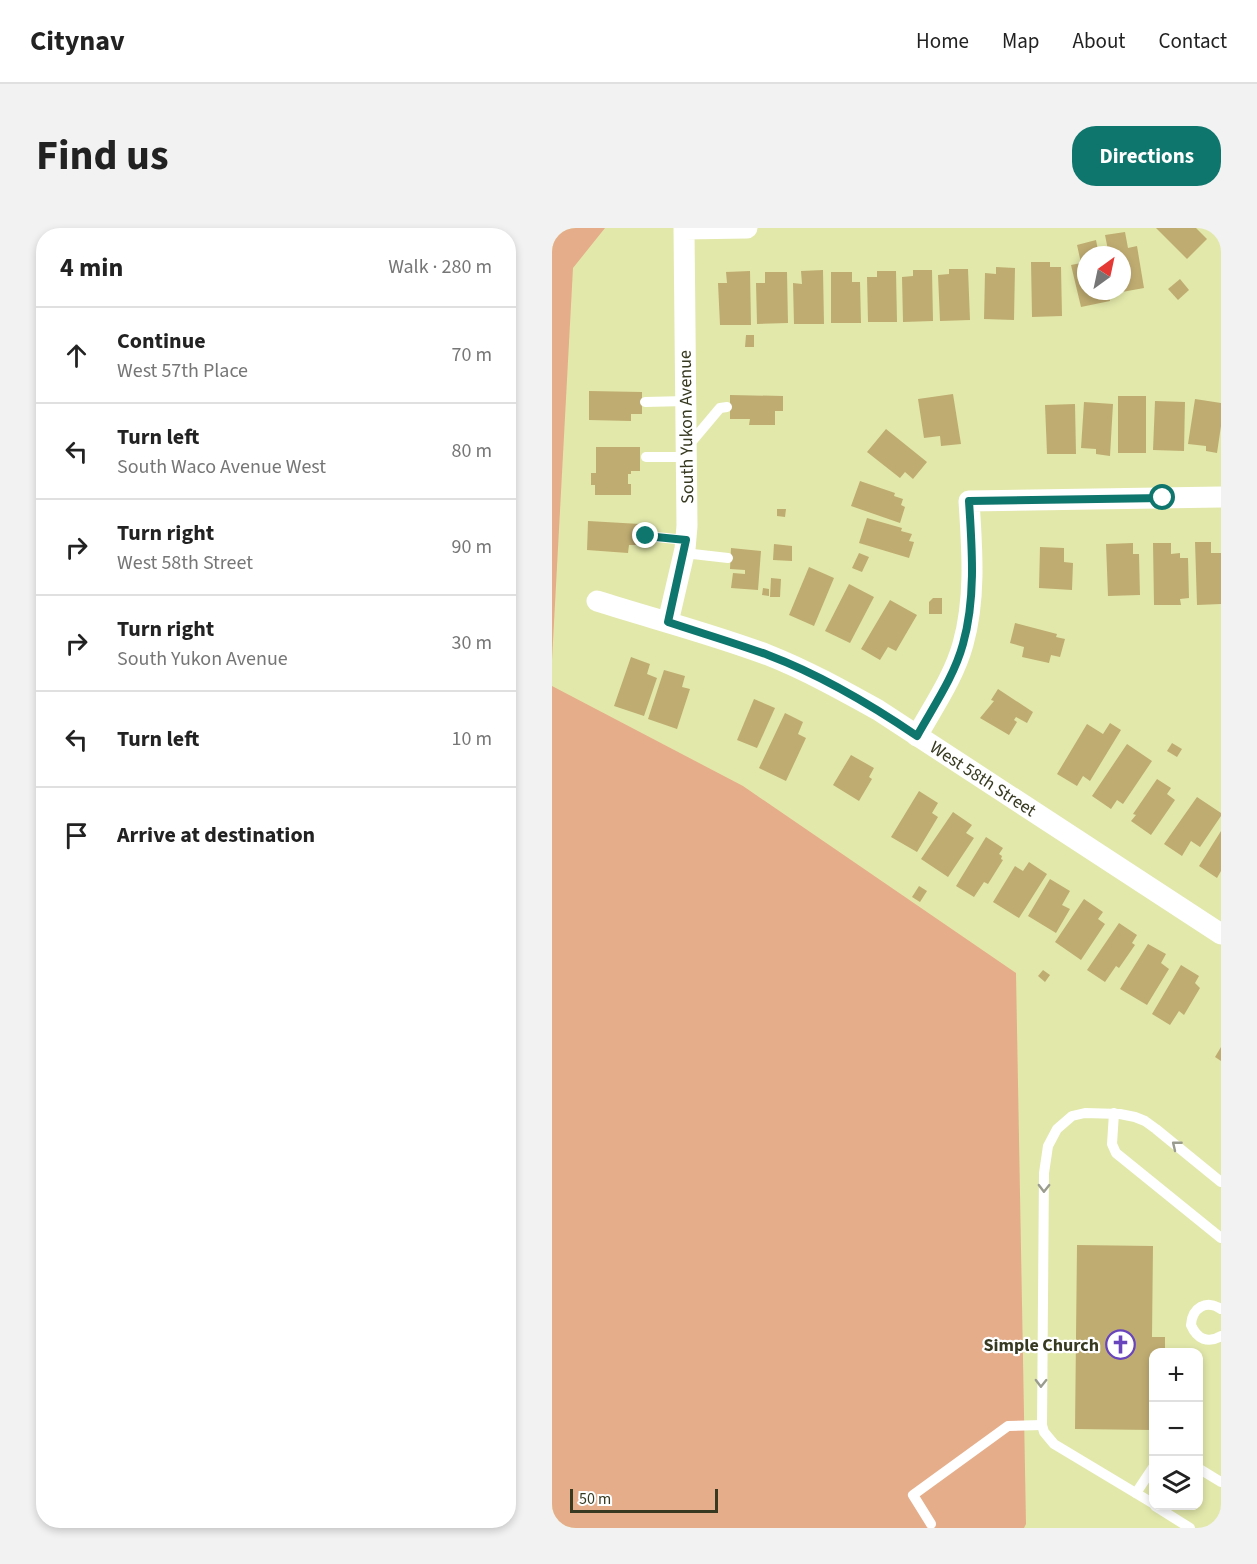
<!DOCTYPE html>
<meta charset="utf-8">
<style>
:root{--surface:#fff;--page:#f2f2f2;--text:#222;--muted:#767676;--line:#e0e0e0;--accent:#0f766e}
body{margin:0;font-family:"Source Sans 3",sans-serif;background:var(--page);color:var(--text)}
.controls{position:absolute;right:18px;bottom:18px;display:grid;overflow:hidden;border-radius:12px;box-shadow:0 3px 9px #0003}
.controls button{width:54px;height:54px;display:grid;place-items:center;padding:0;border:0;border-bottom:2px solid var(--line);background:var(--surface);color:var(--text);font:30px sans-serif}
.compass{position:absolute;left:525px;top:18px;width:54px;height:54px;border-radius:50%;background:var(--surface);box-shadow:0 3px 9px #0003;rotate:33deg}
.scale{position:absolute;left:18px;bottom:15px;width:148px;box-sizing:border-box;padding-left:6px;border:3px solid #373920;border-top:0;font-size:16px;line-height:21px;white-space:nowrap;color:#373920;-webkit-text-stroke:4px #fff;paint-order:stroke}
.stop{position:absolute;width:18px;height:18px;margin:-14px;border:4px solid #0f766e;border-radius:50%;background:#fff}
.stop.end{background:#0f766e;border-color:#fff;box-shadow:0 2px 6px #0008}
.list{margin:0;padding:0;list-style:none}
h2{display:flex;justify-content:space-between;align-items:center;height:78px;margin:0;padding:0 24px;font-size:26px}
h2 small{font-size:20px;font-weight:400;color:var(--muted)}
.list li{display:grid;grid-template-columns:39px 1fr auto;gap:18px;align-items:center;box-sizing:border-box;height:96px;padding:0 24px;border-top:2px solid var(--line)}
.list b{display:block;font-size:22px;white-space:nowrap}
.list p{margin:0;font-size:20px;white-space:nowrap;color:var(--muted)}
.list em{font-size:20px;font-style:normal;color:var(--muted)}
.icon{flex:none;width:33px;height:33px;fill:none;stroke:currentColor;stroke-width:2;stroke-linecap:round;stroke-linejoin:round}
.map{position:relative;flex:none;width:669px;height:1300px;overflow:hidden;border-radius:24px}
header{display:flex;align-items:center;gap:36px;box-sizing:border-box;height:84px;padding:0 30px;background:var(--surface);border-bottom:2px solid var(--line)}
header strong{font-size:28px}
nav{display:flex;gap:33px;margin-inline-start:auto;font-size:21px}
.intro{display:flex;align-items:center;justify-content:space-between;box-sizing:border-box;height:144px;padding:0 36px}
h1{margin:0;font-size:42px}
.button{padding:15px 27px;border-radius:24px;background:var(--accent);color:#fff;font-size:21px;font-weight:700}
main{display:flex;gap:36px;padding:0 36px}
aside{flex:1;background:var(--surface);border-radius:24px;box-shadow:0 3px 9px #0003}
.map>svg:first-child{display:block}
.green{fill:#e6ad8a}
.building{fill:#bfac71}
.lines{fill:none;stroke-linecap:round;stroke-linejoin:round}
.service{stroke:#fff;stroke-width:10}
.minor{stroke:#fff;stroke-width:21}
.oneway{stroke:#9b9c90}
.route{stroke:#0f766e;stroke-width:8}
.labels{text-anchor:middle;stroke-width:4.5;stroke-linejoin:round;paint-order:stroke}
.street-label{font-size:18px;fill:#373920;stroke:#fff}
.poi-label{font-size:18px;font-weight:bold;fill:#373920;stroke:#fff;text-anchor:end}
</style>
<header>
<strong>Citynav</strong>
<nav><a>Home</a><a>Map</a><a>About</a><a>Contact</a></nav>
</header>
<div class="intro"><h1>Find us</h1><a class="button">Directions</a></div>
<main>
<aside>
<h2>4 min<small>Walk · 280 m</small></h2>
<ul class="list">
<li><svg class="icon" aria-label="ahead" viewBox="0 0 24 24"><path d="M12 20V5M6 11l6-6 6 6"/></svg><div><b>Continue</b><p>West 57th Place</p></div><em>70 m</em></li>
<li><svg class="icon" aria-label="left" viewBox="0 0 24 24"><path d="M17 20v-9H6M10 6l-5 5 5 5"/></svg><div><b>Turn left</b><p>South Waco Avenue West</p></div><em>80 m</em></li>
<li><svg class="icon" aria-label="right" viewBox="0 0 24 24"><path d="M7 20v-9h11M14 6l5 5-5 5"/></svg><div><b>Turn right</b><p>West 58th Street</p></div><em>90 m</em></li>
<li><svg class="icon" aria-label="right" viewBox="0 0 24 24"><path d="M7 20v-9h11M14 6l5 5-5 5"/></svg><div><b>Turn right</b><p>South Yukon Avenue</p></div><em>30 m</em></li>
<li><svg class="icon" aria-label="left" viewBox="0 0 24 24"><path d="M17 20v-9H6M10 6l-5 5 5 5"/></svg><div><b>Turn left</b></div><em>10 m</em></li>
<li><svg class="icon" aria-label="arrive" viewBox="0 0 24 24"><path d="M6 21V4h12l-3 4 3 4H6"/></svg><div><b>Arrive at destination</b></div></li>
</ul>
</aside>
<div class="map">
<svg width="669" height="1300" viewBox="0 0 669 1300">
<rect width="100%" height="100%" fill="#e2e8aa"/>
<g class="green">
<polygon points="0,0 53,0 21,40 0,432"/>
<polygon points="0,458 191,558 464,745 474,1296 472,1300 0,1300"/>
</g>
<g class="building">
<polygon points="604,0 644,0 655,11 635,31"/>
<polygon points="573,4 576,20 585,18 592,60 570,64 570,27 557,27 553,7"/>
<polygon points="544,12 547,27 534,27 534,63 556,63 558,73 529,79 519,37 529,35 525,17"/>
<polygon points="479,34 498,34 498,39 509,39 510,88 480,89"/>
<polygon points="444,39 463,40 462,92 432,91 433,45 444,46"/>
<polygon points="397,41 416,41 418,92 388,93 386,47 397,46"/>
<polygon points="271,42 272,96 242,96 241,55 250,56 249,43"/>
<polygon points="361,42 380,42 381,93 351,94 350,49 361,48"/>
<polygon points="198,43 199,97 168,97 166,55 175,55 174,44"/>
<polygon points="325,43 344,43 345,94 316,94 315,49 325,49"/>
<polygon points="213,44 235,44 236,95 205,96 204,55 213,55"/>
<polygon points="279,44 300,44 300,54 308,54 309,95 279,95"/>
<polygon points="628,51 637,62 626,72 616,61"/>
<polygon points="194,107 202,107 202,119 193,119"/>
<polygon points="37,163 90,164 90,186 79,186 79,193 37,192"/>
<polygon points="401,166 409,216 389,218 388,208 372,210 366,171"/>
<polygon points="178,167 231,168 231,183 223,183 223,197 197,197 198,191 178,191"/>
<rect x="566" y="168" width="28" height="57"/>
<polygon points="643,171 669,175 669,198 665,225 654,223 654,218 636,216"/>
<polygon points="603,173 633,174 632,223 601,222"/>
<polygon points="532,174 561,176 558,228 544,226 544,221 529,220"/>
<polygon points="523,176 524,226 495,226 493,177"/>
<polygon points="334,201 375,234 361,251 353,244 348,250 315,224"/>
<polygon points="44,219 88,219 88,243 79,243 79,246 76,246 76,256 79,256 79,267 43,267 43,257 39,257 39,245 44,245"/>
<polygon points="308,253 343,265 342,268 351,271 349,277 353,279 348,295 299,278"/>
<polygon points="225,281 234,281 233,289 225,288"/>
<polygon points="315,290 350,300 349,303 360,306 357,313 362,314 357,330 307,315"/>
<polygon points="36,293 88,296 87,317 77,317 76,325 35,322"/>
<polygon points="643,314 659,314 659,325 669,325 669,376 645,377"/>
<polygon points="581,315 581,326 587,326 588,367 556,368 554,316"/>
<polygon points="601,315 619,315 619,326 628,325 628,330 636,330 637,370 628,371 629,377 602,377"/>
<polygon points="222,316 240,318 240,333 221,332"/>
<polygon points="488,319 512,320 512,334 521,335 520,362 487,360"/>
<polygon points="179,320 209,323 206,362 179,360 181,345 193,346 193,342 178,341"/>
<polygon points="307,325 317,329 310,344 300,340"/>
<polygon points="257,339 282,350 262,398 237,387"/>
<polygon points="219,350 229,351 228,369 218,369"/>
<polygon points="297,356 322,369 298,415 273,403"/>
<polygon points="211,360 217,361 217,368 210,367"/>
<polygon points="381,370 390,370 390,386 377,386 377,374"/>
<polygon points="338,372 365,387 344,423 336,419 328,432 309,421"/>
<polygon points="463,395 505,406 504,409 513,411 508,429 499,427 497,435 470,429 472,419 458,415"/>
<polygon points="79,429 98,436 95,446 105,450 92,488 62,478"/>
<polygon points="112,442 133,448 130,459 138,461 125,501 96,491"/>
<polygon points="446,461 481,484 475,495 464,489 462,492 465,494 457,507 428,490 442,473 439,472"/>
<polygon points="202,471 223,480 205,520 185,512"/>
<polygon points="233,485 251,494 246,506 254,510 234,553 207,540"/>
<polygon points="558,495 569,502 538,553 531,548 525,558 505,546 535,496 551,506"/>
<polygon points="620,515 630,521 625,529 615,523"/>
<polygon points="575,516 600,533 571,576 565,572 559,581 540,568"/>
<polygon points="299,527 322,540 317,549 320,551 307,573 281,557"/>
<polygon points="605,551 619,560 615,566 623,572 599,607 579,593 584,587 581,586"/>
<polygon points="367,563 386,575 380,585 386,589 365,624 339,609"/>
<polygon points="645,569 669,585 669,588 648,619 639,613 630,628 612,616"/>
<polygon points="401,584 420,597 414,605 422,610 396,649 369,631"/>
<polygon points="669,603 669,643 665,650 647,638"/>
<polygon points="434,609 451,620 447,626 450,628 449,631 451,632 436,656 432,654 422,669 404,658"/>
<polygon points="477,634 495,646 467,690 441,674 463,638 471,643"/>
<polygon points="498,651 518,663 510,677 518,681 504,705 476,688"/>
<polygon points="367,658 375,663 368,674 360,669"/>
<polygon points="532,671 551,684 546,691 553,696 529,732 503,714"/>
<polygon points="567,695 585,707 580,715 583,717 567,740 564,738 553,754 535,742"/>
<polygon points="596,716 614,726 609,735 617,741 595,777 568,761"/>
<polygon points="629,737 647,748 643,755 648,760 632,787 627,783 618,797 600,786"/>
<polygon points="491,742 498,747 493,754 486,748"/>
<polygon points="669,819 669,833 663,829"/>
<polygon points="525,1017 601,1018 600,1109 613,1109 613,1124 602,1124 600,1133 600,1202 523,1201"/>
</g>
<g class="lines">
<g class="service">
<polyline points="93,174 134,173"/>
<polyline points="136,218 168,180 175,179"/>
<polyline points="94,229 134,229"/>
<polyline points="94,308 134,312"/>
<polyline points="132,325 176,330"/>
<polyline points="562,885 560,916 564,925 669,1010"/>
<path d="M669 1081C654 1071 640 1080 639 1097 645 1111 656 1116 669 1108"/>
<polyline points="646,1240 669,1254"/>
<polyline points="584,1265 602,1238"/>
<polyline points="602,1276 502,1216 492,1204 490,1197 492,945 496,918 505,901 520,888 533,885 568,886 583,889 593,893 604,901 669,954"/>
<polyline points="603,1278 638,1300"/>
<polyline points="379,1296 361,1267 456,1198 490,1197"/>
</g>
<g class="minor">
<path id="s1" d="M45 373C102 391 160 406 216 427 254 442 290 462 326 482L669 706"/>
<polyline points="116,394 133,321 135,298 132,1 195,0"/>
<path d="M365 508C381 479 402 449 411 416 424 370 420 320 417 273L669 269"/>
</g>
</g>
<defs><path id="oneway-chevron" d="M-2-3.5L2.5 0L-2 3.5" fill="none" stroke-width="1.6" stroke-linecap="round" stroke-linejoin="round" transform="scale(1.5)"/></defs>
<g class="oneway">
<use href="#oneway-chevron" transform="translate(624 917) rotate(-141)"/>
<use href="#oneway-chevron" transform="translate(492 960) rotate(91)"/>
<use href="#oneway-chevron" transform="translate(489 1155) rotate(91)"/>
</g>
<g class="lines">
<path class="route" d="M94 308 134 312 116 394C149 405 183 415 216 427 269 447 318 476 365 508 381 479 402 449 411 416 424 370 420 320 417 273L611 270"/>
</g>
<defs>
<symbol id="church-ring" viewBox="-11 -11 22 22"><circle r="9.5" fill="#fff" stroke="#6945bd" stroke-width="1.5"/><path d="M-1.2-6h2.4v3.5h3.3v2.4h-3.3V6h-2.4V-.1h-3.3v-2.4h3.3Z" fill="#6945bd"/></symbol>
</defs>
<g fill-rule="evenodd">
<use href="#church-ring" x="552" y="1100" width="33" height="33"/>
</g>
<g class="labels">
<g class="street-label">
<text transform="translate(134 199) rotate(-91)" y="6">South Yukon Avenue</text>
<text dy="6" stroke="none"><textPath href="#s1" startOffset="428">West 58th Street</textPath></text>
</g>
<g class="poi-label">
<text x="547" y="1123">Simple Church</text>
</g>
</g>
</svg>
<div class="controls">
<button>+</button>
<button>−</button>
<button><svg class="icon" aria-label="layers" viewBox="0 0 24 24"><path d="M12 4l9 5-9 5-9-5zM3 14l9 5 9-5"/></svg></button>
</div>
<svg class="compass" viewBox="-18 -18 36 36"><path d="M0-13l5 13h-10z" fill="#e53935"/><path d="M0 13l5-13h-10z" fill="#767676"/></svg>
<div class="scale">50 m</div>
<div class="stop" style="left:611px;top:270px"></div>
<div class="stop end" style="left:94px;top:308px"></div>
</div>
</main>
